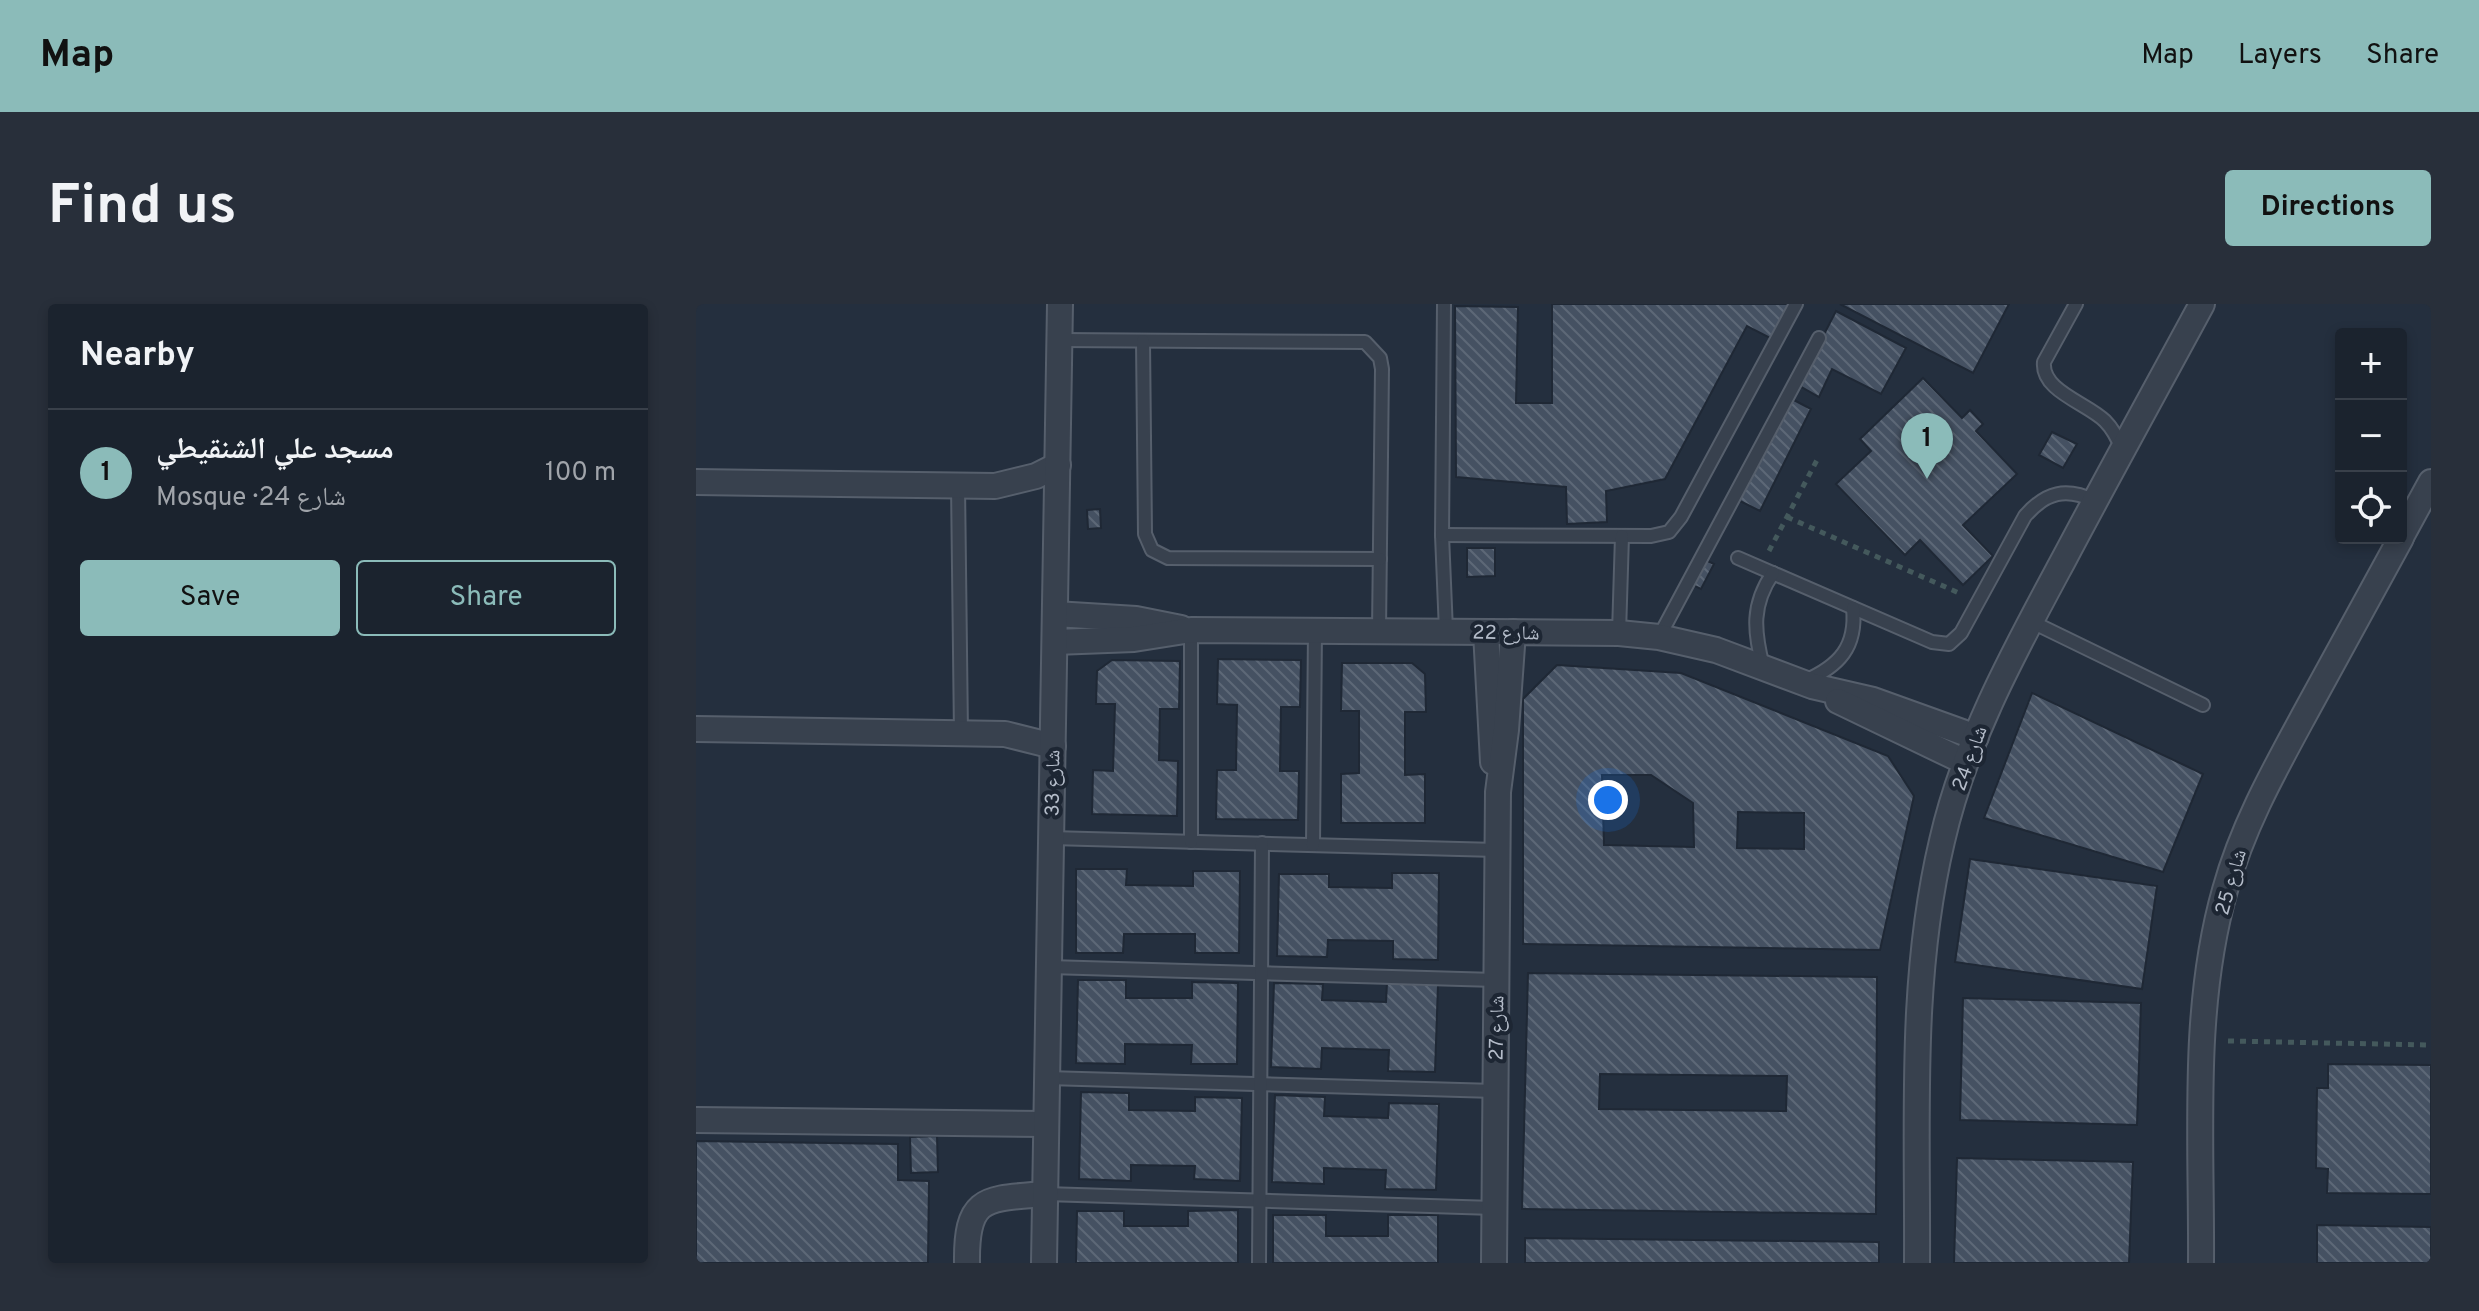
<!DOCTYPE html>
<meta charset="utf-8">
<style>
:root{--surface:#1b232e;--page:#282f3a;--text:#f1f3f6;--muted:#a0a4aa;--line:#39404a;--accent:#8bbbb9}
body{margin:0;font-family:Overpass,"Noto Naskh Arabic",sans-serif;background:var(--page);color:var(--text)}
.controls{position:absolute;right:24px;top:24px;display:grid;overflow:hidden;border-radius:8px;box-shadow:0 4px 12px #0003}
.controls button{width:72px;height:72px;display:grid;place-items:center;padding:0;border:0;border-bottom:2px solid var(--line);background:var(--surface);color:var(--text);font:40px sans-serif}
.you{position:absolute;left:912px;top:496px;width:28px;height:28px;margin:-20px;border:6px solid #fff;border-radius:50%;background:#1a73e8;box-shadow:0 0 0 12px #1a73e833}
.badge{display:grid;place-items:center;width:52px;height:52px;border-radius:50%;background:var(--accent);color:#111;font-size:26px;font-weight:700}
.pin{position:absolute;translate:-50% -66px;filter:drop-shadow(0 2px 4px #0008)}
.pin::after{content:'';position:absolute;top:42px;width:28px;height:24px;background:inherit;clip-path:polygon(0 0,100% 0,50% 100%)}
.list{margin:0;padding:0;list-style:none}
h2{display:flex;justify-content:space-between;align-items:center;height:104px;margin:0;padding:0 32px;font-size:34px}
h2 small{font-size:26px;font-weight:400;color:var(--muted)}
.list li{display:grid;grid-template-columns:52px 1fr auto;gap:24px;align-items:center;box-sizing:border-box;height:128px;padding:0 32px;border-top:2px solid var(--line)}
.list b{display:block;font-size:30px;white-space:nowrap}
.list p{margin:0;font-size:26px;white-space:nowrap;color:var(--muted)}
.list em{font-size:26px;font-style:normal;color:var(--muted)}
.actions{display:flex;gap:16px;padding:24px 32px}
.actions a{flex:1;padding:18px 0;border:2px solid var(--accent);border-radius:8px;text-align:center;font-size:28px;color:var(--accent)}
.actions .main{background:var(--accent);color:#111}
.icon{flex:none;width:44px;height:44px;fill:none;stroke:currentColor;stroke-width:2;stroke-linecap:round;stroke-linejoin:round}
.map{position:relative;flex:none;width:1735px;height:959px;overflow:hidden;border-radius:8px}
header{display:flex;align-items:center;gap:48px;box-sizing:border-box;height:112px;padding:0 40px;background:var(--accent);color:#111}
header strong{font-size:38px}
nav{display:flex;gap:44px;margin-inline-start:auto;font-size:28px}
.intro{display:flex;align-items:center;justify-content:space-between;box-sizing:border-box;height:192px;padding:0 48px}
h1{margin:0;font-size:56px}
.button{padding:20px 36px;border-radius:8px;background:var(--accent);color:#111;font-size:28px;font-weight:700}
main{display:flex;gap:48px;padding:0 48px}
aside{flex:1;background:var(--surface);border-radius:8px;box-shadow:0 4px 12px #0003}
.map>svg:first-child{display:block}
.building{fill:url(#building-back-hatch);stroke:#1f2835;stroke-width:2;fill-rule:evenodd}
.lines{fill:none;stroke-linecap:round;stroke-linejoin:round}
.service-casing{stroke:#565f6c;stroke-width:16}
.minor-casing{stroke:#565f6c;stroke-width:28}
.path{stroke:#44595c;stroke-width:5;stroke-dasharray:6 6;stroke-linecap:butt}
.service{stroke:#38414e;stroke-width:12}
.minor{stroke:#38414e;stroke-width:24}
.labels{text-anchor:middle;stroke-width:8;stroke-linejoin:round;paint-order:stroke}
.street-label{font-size:20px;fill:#b4bcc9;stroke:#1d2633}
</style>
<header>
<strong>Map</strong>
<nav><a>Map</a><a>Layers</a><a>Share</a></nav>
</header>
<div class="intro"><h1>Find us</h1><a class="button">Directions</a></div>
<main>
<aside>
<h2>Nearby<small></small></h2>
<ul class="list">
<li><span class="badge">1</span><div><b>مسجد علي الشنقيطي</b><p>Mosque · شارع 24</p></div><em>100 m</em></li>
</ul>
<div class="actions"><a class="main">Save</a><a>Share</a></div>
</aside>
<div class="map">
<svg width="1735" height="959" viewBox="0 0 1735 959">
<defs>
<pattern id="building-back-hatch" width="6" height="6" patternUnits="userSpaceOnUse" patternTransform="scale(2)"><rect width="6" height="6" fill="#455162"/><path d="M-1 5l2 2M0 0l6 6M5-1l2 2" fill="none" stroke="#5d6877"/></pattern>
</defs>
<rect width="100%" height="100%" fill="#242f3e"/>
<g class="building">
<polygon points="856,0 1096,0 1076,35 1051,22 969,175 910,187 911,218 871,220 870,183 760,173 759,2 822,3 820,99 856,99"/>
<polygon points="1144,0 1313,0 1277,69"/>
<polygon points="1140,7 1210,44 1185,90 1136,65 1123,93 1102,81"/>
<polygon points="1227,74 1266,114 1274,106 1287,120 1280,127 1321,170 1267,221 1297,252 1267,281 1224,236 1209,251 1140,180 1175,147 1164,135"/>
<polygon points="1094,94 1115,105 1064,207 1042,196"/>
<polygon points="1356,128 1381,140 1367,164 1343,151"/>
<polygon points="404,205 405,224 392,225 391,206"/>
<polygon points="771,244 799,244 799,272 771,273"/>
<polygon points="1003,253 1018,260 1005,285 990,278"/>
<polygon points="522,355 605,356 604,403 585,403 584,467 603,467 602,516 520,515 521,466 540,466 541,401 521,400"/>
<polygon points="416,356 484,357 483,405 464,405 463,456 482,457 481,512 396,510 397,466 417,467 419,400 400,400 401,367"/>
<polygon points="646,359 716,359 729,370 730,408 709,408 709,471 729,470 729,519 645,519 645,470 663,469 663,407 645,407"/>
<path d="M861 361 985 369 1192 452 1218 492 1184 646 827 640V395ZM906 471H955L997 499 998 543 908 541ZM1042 508 1108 509V545L1041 544Z"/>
<polygon points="1336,389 1507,470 1467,568 1288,514"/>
<polygon points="1274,555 1461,582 1446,685 1259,658"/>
<polygon points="380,565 431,565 430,581 497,582 497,567 544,567 543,649 499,649 499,630 428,630 427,649 380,649"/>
<polygon points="696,569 743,569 742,656 697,655 697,637 632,636 631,653 581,652 583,570 633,570 633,583 696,584"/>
<path d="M832 669 1181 673 1180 910 826 905ZM904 770 1091 772 1090 807 903 805Z"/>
<polygon points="382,676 430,676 430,694 496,694 496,678 542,679 541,760 495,760 496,741 429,740 429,760 380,759"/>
<polygon points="578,679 627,680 626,696 690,698 691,679 742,681 739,768 692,767 693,746 626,744 625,765 575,763"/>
<polygon points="1267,694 1445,699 1441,821 1264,816"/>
<polygon points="1632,760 1735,761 1735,890 1631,889 1632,865 1620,864 1621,784 1632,784"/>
<polygon points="385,788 433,789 433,806 499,807 499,793 546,794 544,877 498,875 499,862 435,861 435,877 383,875"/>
<polygon points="579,791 629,793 628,812 692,814 693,799 743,800 740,886 689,885 690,866 628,864 628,880 576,878"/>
<polygon points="241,832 242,868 215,869 214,833"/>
<polygon points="0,837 202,840 202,876 233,877 232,959 0,959"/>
<polygon points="1261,854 1437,858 1433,959 1258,959"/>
<polygon points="542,906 542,959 380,959 381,907 428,907 428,922 492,922 492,907"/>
<polygon points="577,911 630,911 630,932 692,932 692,911 742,911 742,959 577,959"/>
<polygon points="1621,921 1735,923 1735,959 1621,959"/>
<polygon points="829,934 1183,938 1183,959 829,959"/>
</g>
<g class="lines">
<defs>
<g id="service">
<polyline points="748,0 746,231 750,327"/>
<path d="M1380 0 1348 58C1345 87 1391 99 1409 117 1417 125 1422 135 1426 145"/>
<polyline points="364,36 669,38 684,54 686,65 683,327"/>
<polyline points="447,37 449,230 456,246 472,254 684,255"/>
<polyline points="262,181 265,430"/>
<polyline points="746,231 955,232 973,228 985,213 1100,0"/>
<path d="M1042 254 1236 338 1253 340 1265 329 1329 212C1350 188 1370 183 1399 197"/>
<polyline points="1334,317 1507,401"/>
<polyline points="923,329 926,232"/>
<polyline points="963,333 1123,34"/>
<path d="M1067 363C1058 327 1055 301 1077 269"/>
<path d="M1109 377C1143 362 1161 343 1157 304"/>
<polyline points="355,534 801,546"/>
<polyline points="495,538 495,326"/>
<polyline points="617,541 619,326"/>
<polyline points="353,663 800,676"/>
<polyline points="351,774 799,787"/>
<polyline points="349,890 798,904"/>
<polyline points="563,959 566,539"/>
</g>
<g id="minor">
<polyline points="0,178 299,182 340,172 362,161"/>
<polyline points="1705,233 1735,178"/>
<polyline points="359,310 440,315 485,324"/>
<polyline points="790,328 797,458"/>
<polyline points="359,338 438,335 495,326 923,329 963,333 1020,346 1116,382 1177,396 1280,433"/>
<polyline points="1142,397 1269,458"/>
<polyline points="0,425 309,430 357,442"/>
<polyline points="0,816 350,820"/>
<path d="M271 959C270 891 290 895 349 890"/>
<polyline points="348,959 364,0"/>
<polyline points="798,959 802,488 810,426 817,328"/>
<path d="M1221 959C1222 818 1213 676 1246 537 1269 436 1319 346 1368 255 1413 170 1460 85 1506 0"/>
<path d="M1505 959C1506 836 1495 705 1529 586 1547 521 1580 463 1612 404 1643 347 1674 291 1705 234"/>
</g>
</defs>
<use href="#service" class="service-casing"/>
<use href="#minor" class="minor-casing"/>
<g class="path">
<polyline points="1091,213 1263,289"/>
<polyline points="1073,247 1121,156"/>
<polyline points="1532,737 1735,741"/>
</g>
<use href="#service" class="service"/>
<use href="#minor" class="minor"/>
</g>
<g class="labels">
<g class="street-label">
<text transform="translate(810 328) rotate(1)" y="7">شارع 22</text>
<text transform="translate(1273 454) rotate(-70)" y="7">شارع 24</text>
<text transform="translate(356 479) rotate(-89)" y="7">شارع 33</text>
<text transform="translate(1534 578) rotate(-74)" y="7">شارع 25</text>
<text transform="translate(800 724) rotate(-89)" y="7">شارع 27</text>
</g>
</g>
</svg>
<div class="controls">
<button>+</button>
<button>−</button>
<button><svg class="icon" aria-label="locate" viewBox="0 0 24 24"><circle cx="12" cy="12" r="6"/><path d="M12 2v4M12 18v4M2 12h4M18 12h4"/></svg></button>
</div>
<div class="you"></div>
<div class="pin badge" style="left:1231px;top:175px">1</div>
</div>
</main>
